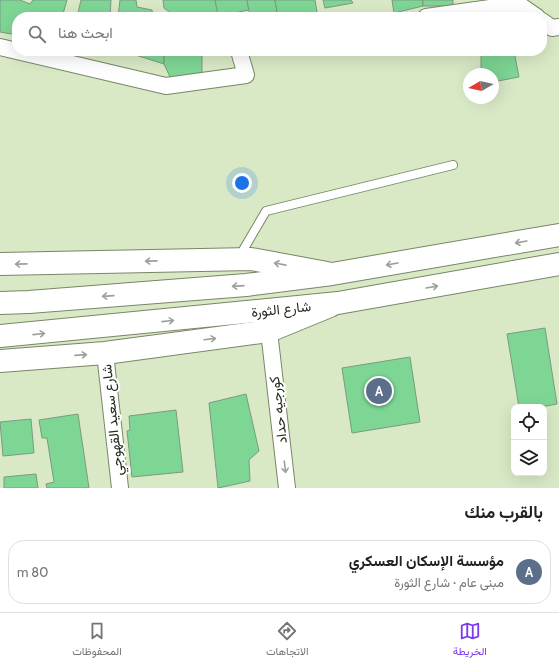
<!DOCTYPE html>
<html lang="ar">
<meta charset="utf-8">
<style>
:root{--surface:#fff;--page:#f6f6f6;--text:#202124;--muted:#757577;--line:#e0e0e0;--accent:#7c3aed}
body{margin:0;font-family:Cabin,Vazirmatn,sans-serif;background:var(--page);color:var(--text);direction:rtl}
.controls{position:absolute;right:12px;bottom:12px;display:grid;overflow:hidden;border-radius:8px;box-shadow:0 4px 16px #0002}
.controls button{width:36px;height:36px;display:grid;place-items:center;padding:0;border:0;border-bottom:1px solid var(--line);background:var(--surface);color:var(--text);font:20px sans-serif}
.compass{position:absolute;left:463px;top:68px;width:36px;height:36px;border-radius:50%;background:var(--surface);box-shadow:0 4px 16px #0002;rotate:261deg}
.you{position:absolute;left:242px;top:183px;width:14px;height:14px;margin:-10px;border:3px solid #fff;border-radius:50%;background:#1a73e8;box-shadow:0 0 0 6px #1a73e833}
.badge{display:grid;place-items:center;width:26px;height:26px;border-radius:50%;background:var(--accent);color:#fff;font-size:13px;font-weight:700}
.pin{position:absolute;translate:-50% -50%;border:2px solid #fff;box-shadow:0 1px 4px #0006}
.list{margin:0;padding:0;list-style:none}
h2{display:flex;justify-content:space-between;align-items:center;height:52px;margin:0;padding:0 16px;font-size:17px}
h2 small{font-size:13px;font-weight:400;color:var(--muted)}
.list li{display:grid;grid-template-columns:26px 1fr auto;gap:12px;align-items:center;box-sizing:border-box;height:64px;margin:0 8px 8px;padding:0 8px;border:1px solid var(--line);border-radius:16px}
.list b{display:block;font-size:15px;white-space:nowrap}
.list p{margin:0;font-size:13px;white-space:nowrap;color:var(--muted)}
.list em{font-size:13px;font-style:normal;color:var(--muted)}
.icon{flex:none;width:22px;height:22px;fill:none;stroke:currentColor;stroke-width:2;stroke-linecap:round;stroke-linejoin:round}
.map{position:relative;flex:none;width:559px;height:488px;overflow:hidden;direction:ltr}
.search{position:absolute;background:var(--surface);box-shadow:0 4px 16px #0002;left:12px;right:12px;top:12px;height:44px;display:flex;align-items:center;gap:10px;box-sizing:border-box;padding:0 14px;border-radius:16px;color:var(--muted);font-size:15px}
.sheet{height:124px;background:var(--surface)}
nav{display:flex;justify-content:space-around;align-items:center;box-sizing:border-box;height:56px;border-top:1px solid var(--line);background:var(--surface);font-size:11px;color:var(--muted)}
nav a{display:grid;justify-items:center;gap:2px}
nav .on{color:var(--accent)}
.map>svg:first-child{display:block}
.building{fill:#7ed695;stroke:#7b9a81}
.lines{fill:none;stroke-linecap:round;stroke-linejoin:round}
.lane-casing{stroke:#788666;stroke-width:10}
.street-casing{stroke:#788666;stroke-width:18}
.primary-casing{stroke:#788666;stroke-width:24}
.highway-casing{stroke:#788666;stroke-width:24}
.lane{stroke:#fff;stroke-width:8}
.street{stroke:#fff;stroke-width:16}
.primary{stroke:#fff;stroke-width:22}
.highway{stroke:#fff;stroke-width:22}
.oneway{stroke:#9da09a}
.labels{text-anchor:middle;stroke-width:4;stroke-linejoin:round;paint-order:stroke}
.street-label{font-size:14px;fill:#262c1f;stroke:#fff}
</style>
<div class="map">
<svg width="559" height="488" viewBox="0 0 559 488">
<rect width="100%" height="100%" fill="#d9e9c6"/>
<g class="building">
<polygon points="0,0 20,0 30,4 33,0 67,0 62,17 17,17 17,35 0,32"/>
<polygon points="81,0 111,0 110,17 77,17"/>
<polygon points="120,0 136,0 137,7 152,10 153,17 118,17"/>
<polygon points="163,0 215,0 219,17 172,17 172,14 164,8"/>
<polygon points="215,0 247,0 249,10 218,16"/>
<polygon points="247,0 275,0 278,17 250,17"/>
<polygon points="275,0 315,0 317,12 306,17 278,17"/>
<polygon points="323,0 351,0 353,3 325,8"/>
<polygon points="392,0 423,0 423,6 394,13"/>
<rect x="423" y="0" width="30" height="6"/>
<polygon points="507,14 507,17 482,17"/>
<polygon points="123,51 164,51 164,64"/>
<polygon points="164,51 212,51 202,54 202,73 170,77 164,64"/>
<polygon points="481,51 514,51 519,77 493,82 493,74 481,74"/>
<polygon points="545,328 557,404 541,407 519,407 507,334"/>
<polygon points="410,357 420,422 352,433 342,368"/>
<polygon points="246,394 259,451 249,460 250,481 218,488 209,403"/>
<polygon points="176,410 183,472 132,477 127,431 130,430 129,416"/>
<polygon points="78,414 89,488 47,488 46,484 54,482 47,438 42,438 39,420"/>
<polygon points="31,419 34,453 3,456 0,422"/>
<polygon points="36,474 38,488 4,488 4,477"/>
</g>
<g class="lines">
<defs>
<polyline id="lane" points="239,257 266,211 453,165"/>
<g id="street">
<polyline points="517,0 518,4 537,17"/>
<polyline points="426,17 518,4"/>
<polyline points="542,21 552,28 559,27"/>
<polyline points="0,47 166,86 246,75 239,51"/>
<polyline points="269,331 287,488"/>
<polyline points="105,353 120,488"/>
</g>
<g id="primary">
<polyline points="0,264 251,259 327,273"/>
<polyline points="0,361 105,353 269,331 330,306"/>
</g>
<g id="highway">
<polyline points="0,303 29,302 246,285 332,274 559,235"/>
<polyline points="0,336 338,303 559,264"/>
</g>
</defs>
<use href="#lane" class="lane-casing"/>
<use href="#street" class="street-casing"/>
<use href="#primary" class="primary-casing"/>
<use href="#highway" class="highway-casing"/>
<use href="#lane" class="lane"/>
<use href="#street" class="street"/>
<use href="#primary" class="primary"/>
<use href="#highway" class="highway"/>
</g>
<defs><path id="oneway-shaft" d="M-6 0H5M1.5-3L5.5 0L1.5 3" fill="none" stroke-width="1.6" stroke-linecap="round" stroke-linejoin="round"/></defs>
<g class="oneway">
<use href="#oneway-shaft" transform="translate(521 242) rotate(170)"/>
<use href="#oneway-shaft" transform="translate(151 261) rotate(179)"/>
<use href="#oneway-shaft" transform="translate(21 264) rotate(179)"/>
<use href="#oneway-shaft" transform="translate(280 264) rotate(-169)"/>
<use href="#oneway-shaft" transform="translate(392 264) rotate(170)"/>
<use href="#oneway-shaft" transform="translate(238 286) rotate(176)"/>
<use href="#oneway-shaft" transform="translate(432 287) rotate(-10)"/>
<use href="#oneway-shaft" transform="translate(108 296) rotate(176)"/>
<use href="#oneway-shaft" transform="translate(168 321) rotate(-6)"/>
<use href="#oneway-shaft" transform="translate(39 334) rotate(-6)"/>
<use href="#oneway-shaft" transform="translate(210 339) rotate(-7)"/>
<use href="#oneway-shaft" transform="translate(81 355) rotate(-4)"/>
<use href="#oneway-shaft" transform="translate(285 467) rotate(83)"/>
</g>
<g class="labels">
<g class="street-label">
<text transform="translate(281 309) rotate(-6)" y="5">شارع الثورة</text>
<text transform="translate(278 410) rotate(-97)" y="5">كورجيه حداد</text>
<text transform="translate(112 420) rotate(-96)" y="5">شارع سعيد القهوجي</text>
</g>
</g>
</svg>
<div class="controls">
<button><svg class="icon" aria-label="locate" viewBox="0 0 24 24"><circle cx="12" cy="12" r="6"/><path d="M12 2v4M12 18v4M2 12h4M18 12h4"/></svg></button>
<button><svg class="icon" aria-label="layers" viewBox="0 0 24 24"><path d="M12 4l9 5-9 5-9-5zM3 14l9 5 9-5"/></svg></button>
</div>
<svg class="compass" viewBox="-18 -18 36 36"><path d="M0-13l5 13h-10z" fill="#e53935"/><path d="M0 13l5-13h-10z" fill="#757577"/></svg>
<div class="you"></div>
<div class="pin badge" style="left:379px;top:391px;background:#5c6f8a">A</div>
<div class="search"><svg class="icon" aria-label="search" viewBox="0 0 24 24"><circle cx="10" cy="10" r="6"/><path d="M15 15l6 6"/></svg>ابحث هنا</div>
</div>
<section class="sheet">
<h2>بالقرب منك<small></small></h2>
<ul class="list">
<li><span class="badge" style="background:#5c6f8a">A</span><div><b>مؤسسة الإسكان العسكري</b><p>مبنى عام · شارع الثورة</p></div><em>80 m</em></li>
</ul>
</section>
<nav>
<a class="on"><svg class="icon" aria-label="map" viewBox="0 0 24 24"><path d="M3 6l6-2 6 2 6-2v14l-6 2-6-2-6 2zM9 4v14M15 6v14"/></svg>الخريطة</a>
<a><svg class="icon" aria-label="directions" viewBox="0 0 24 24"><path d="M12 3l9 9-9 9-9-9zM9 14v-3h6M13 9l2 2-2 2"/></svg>الاتجاهات</a>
<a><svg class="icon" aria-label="saved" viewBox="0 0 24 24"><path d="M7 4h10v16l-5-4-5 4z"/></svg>المحفوظات</a>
</nav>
